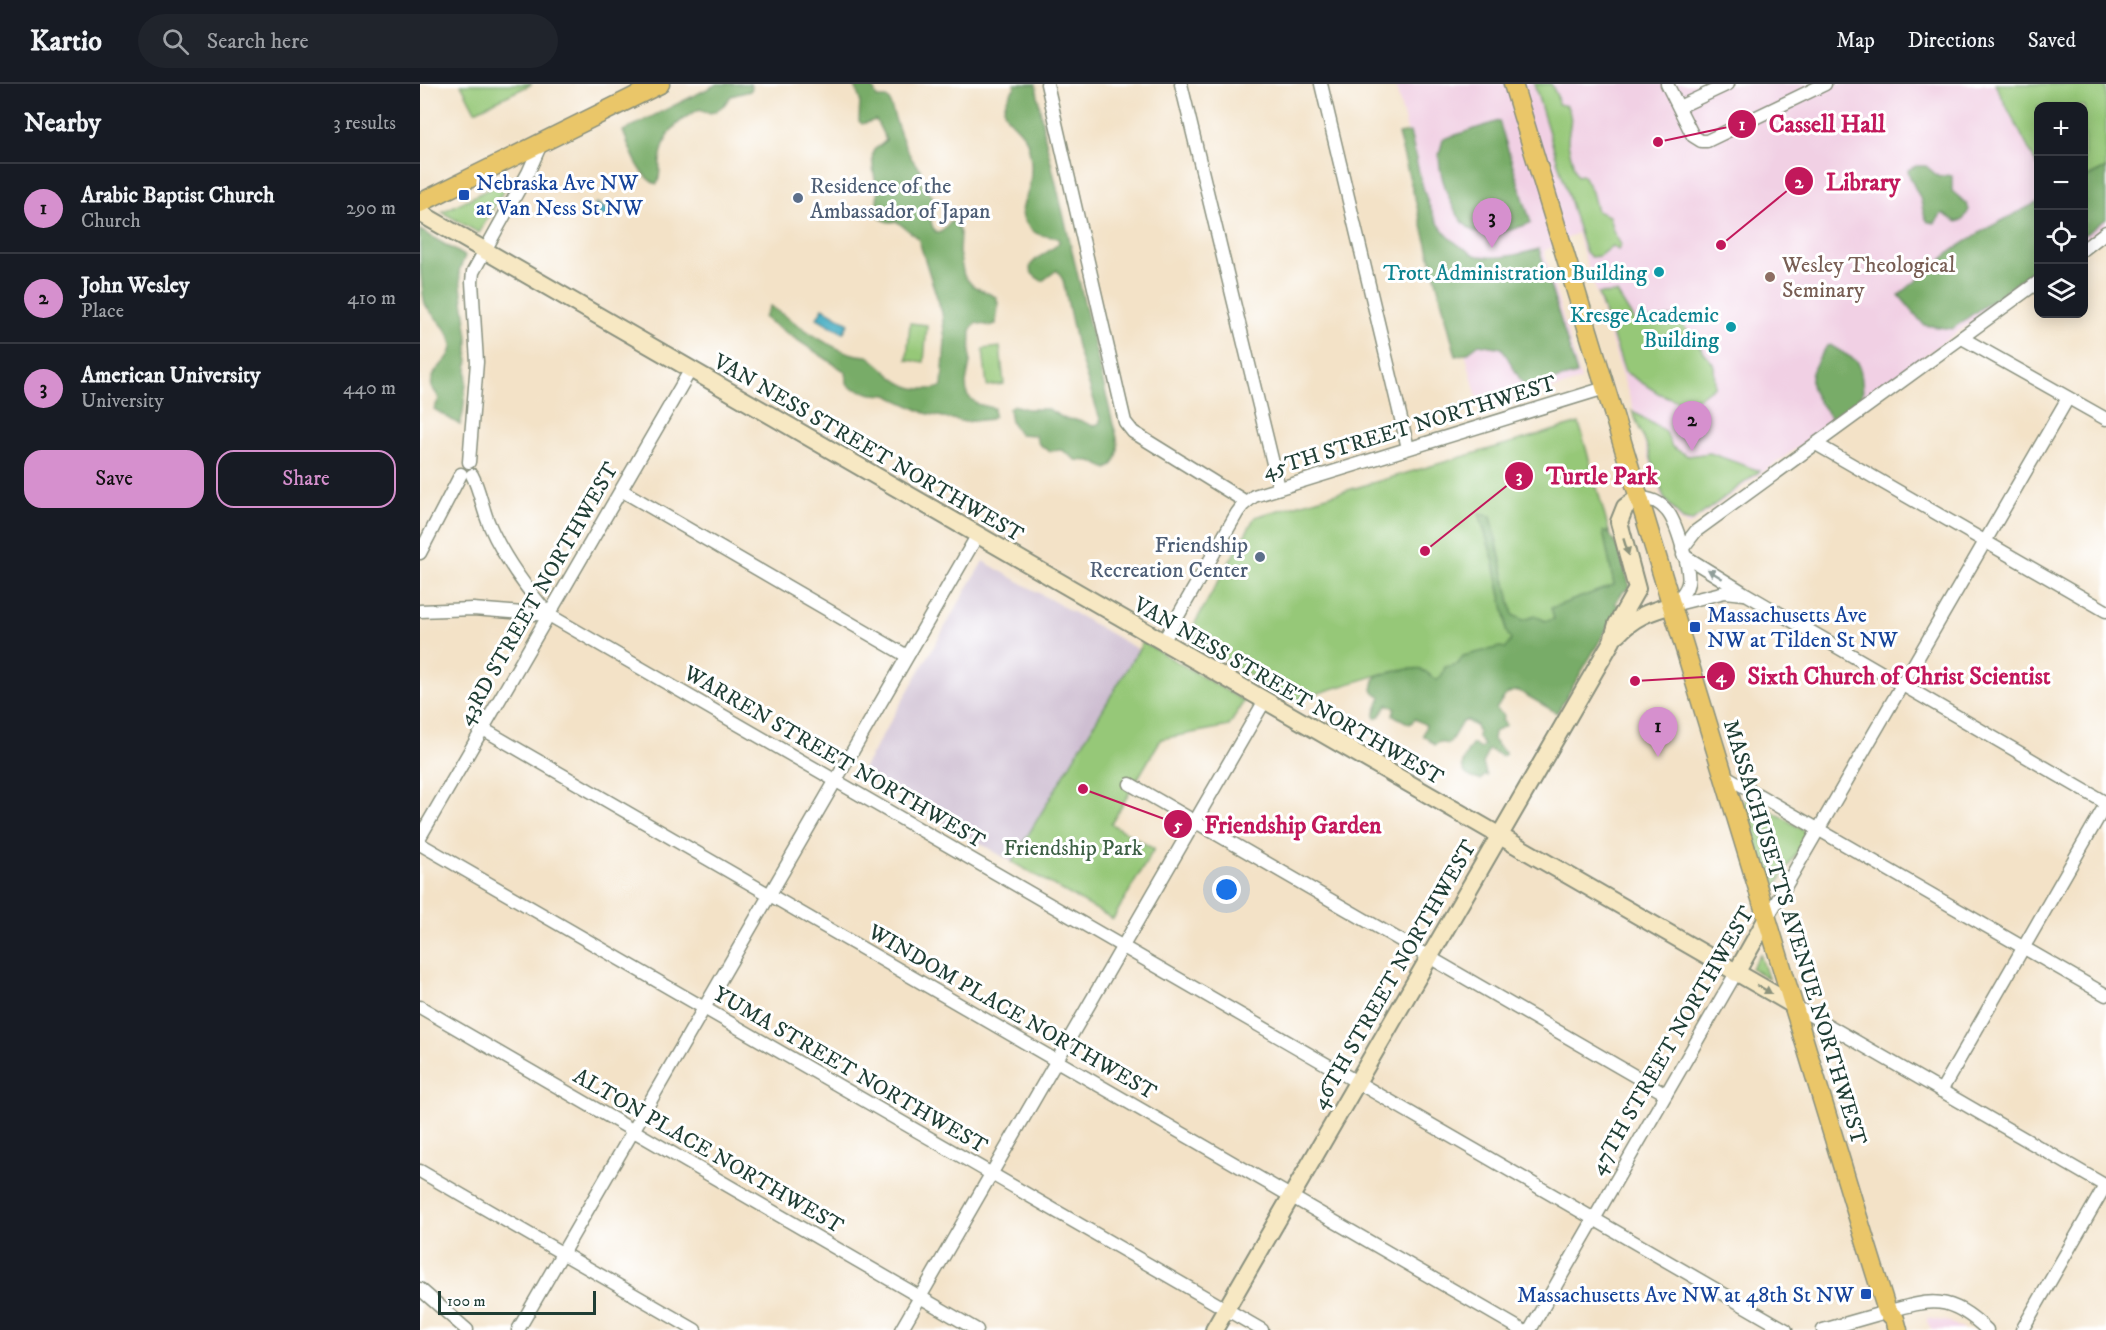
<!DOCTYPE html>
<meta charset="utf-8">
<style>
:root{--surface:#171b24;--page:#20242c;--text:#f1f3f6;--muted:#9ea1a6;--line:#363941;--accent:#d690ce}
body{margin:0;font-family:"IM FELL DW Pica",serif;background:var(--page);color:var(--text)}
.controls{position:absolute;right:18px;top:18px;display:grid;overflow:hidden;border-radius:12px;box-shadow:0 3px 15px #0003}
.controls button{width:54px;height:54px;display:grid;place-items:center;padding:0;border:0;border-bottom:2px solid var(--line);background:var(--surface);color:var(--text);font:30px sans-serif}
.scale{position:absolute;left:18px;bottom:15px;width:158px;box-sizing:border-box;padding-left:6px;border:3px solid #1f3d34;border-top:0;font-size:16px;line-height:21px;white-space:nowrap;color:#1f3d34;-webkit-text-stroke:4px #fff;paint-order:stroke}
.you{position:absolute;left:807px;top:806px;width:21px;height:21px;margin:-15px;border:4px solid #fff;border-radius:50%;background:#1a73e8;box-shadow:0 0 0 9px #1a73e833}
.badge{display:grid;place-items:center;width:39px;height:39px;border-radius:50%;background:var(--accent);color:#111;font-size:20px;font-weight:700}
.pin{position:absolute;translate:-50% -50px;filter:drop-shadow(0 2px 3px #0008)}
.pin::after{content:'';position:absolute;top:32px;width:21px;height:18px;background:inherit;clip-path:polygon(0 0,100% 0,50% 100%)}
.list{margin:0;padding:0;list-style:none}
h2{display:flex;justify-content:space-between;align-items:center;height:78px;margin:0;padding:0 24px;font-size:26px}
h2 small{font-size:20px;font-weight:400;color:var(--muted)}
.list li{display:grid;grid-template-columns:39px 1fr auto;gap:18px;align-items:center;box-sizing:border-box;height:90px;padding:0 24px;border-top:2px solid var(--line)}
.list b{display:block;font-size:22px;white-space:nowrap}
.list p{margin:0;font-size:20px;white-space:nowrap;color:var(--muted)}
.list em{font-size:20px;font-style:normal;color:var(--muted)}
.actions{display:flex;gap:12px;padding:18px 24px}
.actions a{flex:1;padding:14px 0;border:2px solid var(--accent);border-radius:18px;text-align:center;font-size:21px;color:var(--accent)}
.actions .main{background:var(--accent);color:#111}
.icon{flex:none;width:33px;height:33px;fill:none;stroke:currentColor;stroke-width:2;stroke-linecap:round;stroke-linejoin:round}
.map{position:relative;flex:none;width:1686px;height:1246px;overflow:hidden}
header{display:flex;align-items:center;gap:36px;box-sizing:border-box;height:84px;padding:0 30px;background:var(--surface);border-bottom:2px solid var(--line)}
header strong{font-size:28px}
nav{display:flex;gap:33px;margin-inline-start:auto;font-size:21px}
.search{width:420px;height:54px;background:var(--page);display:flex;align-items:center;gap:15px;box-sizing:border-box;padding:0 21px;border-radius:33px;color:var(--muted);font-size:22px}
main{display:flex}
aside{flex:1;background:var(--surface)}
.map>svg:first-child{display:block}
.built{fill:#f1d0e4}
.industrial{fill:#cebed1}
.green{fill:#96c878;stroke:#5a8256;stroke-width:1.5}
.forest{fill:#78ac68;stroke:#4c744e;stroke-width:1.5}
.water{fill:#42abc1;stroke:#30747a;stroke-width:1.5}
.lines{fill:none;stroke-linecap:round;stroke-linejoin:round}
.street-casing{stroke:#89907e;stroke-width:15}
.secondary-casing{stroke:#89907e;stroke-width:20}
.primary-casing{stroke:#89907e;stroke-width:21}
.street{stroke:#fff;stroke-width:12}
.secondary{stroke:#f7e8c3;stroke-width:16}
.primary{stroke:#eac669;stroke-width:18}
.oneway{fill:#8b927c}
.oneway2{fill:#8f9e9a}
.transit-dot{fill:#1a4fb4;stroke:#fff;stroke-width:2}
.service-dot{fill:#5c6f8a;stroke:#fff;stroke-width:2}
.culture-dot{fill:#0f9aa8;stroke:#fff;stroke-width:2}
.education-dot{fill:#8d6e63;stroke:#fff;stroke-width:2}
.labels{text-anchor:middle;stroke-width:6;stroke-linejoin:round;paint-order:stroke}
.transit-label{font-size:22px;fill:#164399;stroke:#fff;text-anchor:start}
.service-label{font-size:22px;fill:#4e5e75;stroke:#fff;text-anchor:start}
.education-label{font-size:22px;fill:#785e54;stroke:#fff;text-anchor:start}
.culture-label{font-size:22px;fill:#0d838f;stroke:#fff;text-anchor:end}
.street-label{font-size:22px;fill:#1f3d34;stroke:#fff}
.park-label{font-size:22px;fill:#3d6045;stroke:#fff}
.leader{fill:none;stroke:#c2185b;stroke-width:2}
.callout-dot{fill:#c2185b;stroke:#fff;stroke-width:2}
.mark-label{font-size:18px;text-anchor:middle;font-weight:bold;fill:#fff}
.callout-label{font-size:24px;text-anchor:middle;font-weight:bold;fill:#c2185b;stroke:#fff;stroke-width:6;stroke-linejoin:round;paint-order:stroke}
</style>
<header>
<strong>Kartio</strong>
<div class="search"><svg class="icon" aria-label="search" viewBox="0 0 24 24"><circle cx="10" cy="10" r="6"/><path d="M15 15l6 6"/></svg>Search here</div>
<nav><a>Map</a><a>Directions</a><a>Saved</a></nav>
</header>
<main>
<aside>
<h2>Nearby<small>3 results</small></h2>
<ul class="list">
<li><span class="badge">1</span><div><b>Arabic Baptist Church</b><p>Church</p></div><em>290 m</em></li>
<li><span class="badge">2</span><div><b>John Wesley</b><p>Place</p></div><em>410 m</em></li>
<li><span class="badge">3</span><div><b>American University</b><p>University</p></div><em>440 m</em></li>
</ul>
<div class="actions"><a class="main">Save</a><a>Share</a></div>
</aside>
<div class="map">
<svg width="1686" height="1246" viewBox="0 0 1686 1246">
<rect width="100%" height="100%" fill="#fff"/>
<filter id="ink" filterUnits="userSpaceOnUse"><feTurbulence type="fractalNoise" baseFrequency=".0167" numOctaves="2"/><feDisplacementMap in="SourceGraphic" scale="12" xChannelSelector="R" yChannelSelector="G"/><feConvolveMatrix kernelMatrix="1 2 1 2 8 2 1 2 1" color-interpolation-filters="sRGB"/></filter>
<filter id="wash" filterUnits="userSpaceOnUse"><feTurbulence type="fractalNoise" baseFrequency=".008" numOctaves="4" result="noise"/><feDisplacementMap in="SourceGraphic" scale="24" xChannelSelector="R" yChannelSelector="G"/><feGaussianBlur stdDeviation="1.35" result="paint"/><feColorMatrix in="noise" values="0 0 0 0 0 0 0 0 0 0 0 0 0 0 0 0 0 1.4 0 .05"/><feComposite in="paint" operator="in"/></filter>
<g filter="url(#wash)">
<rect width="100%" height="100%" fill="#f3e2c7"/>
<g class="built">
<polygon points="975,0 1686,0 1686,141 1664,157 1664,22 1618,22 1618,190 1270,441 1262,439 1242,415 1157,149 1124,167 1161,296 1061,329"/>
<polygon points="1507,1234 1530,1238 1544,1246 1511,1246"/>
</g>
<polygon class="industrial" points="563,477 719,566 592,778 440,690"/>
<g class="green">
<polygon points="41,0 112,0 55,27"/>
<path d="M1114 0H1131L1137 12 1138 20 1147 22C1154 36 1149 41 1148 55 1147 60 1155 87 1157 92L1162 91 1164 93 1172 108 1177 127 1189 132 1193 147 1201 161 1198 166 1192 162 1179 172 1171 173 1165 167Z"/>
<polygon points="1575,0 1686,0 1686,84 1664,95 1664,22 1618,22 1618,83"/>
<polygon points="91,94 59,149 22,128"/>
<polygon points="1197,209 1215,238 1256,232 1294,281 1295,302 1280,313 1260,318 1238,309 1205,288 1178,210"/>
<polygon points="490,239 507,241 504,278 487,276"/>
<polygon points="580,263 584,300 567,302 563,265"/>
<polygon points="1212,327 1246,348 1252,363 1268,372 1290,369 1340,387 1271,438 1263,436 1244,414 1227,362"/>
<polygon points="1159,339 1204,501 1089,598 1060,645 964,589 873,617 767,553 835,433"/>
<polygon points="723,558 824,617 809,642 741,655 691,740 734,765 693,835 592,778"/>
<polygon points="1330,714 1382,745 1385,748 1385,755 1354,806 1348,802 1323,720 1325,715"/>
<polygon points="1340,870 1348,894 1331,884"/>
</g>
<g class="forest">
<path d="M297 0H330L332 4 330 7 311 12 304 21 294 28 289 29 280 25C256 37 244 49 240 77 239 86 241 92 237 100 221 97 209 62 203 47Z"/>
<path d="M434 0H452L457 14H466L469 16C475 34 486 73 500 85L502 100 513 113C512 126 507 140 517 149L521 148 530 138H535L540 149 539 169 544 192 553 202 576 213 578 219 576 240 571 242 556 239 551 245 550 279 546 299 547 311 557 320 574 324V332L571 335 545 338 505 329 467 311 452 310 430 303 427 299 426 288 344 234 350 222C377 239 417 273 448 272 467 285 479 306 504 305 511 305 516 306 522 302L525 256 522 229 498 154 476 137C466 140 462 136 456 128L458 105C455 100 450 71 454 66 458 62 463 61 466 56L456 36 442 40 439 37 440 16Z"/>
<path d="M594 0H616L624 49 693 340C698 354 703 376 687 385L671 377 656 376 642 366 629 367 619 360 615 351 599 350 591 338 589 325 593 321 607 325H628L645 335 659 336 673 342 680 339V335L658 267 643 196 637 186 622 197C589 179 635 169 639 158L638 154C625 151 614 153 606 139 597 126 606 117 609 104 611 94 612 81 610 71 609 65 608 58 605 53 590 31 572 33 595 3Z"/>
<path d="M1079 37 1111 139C1096 144 1078 152 1062 150 1036 146 1020 96 1019 73 1019 68 1022 61 1023 55Z"/>
<path d="M990 48C1000 89 1005 145 1047 166 1050 168 1055 172 1059 172 1079 176 1100 170 1119 165L1157 290 1105 304 1082 264 1059 260 1047 269 1036 272 978 50Z"/>
<path d="M1496 82H1506L1519 93 1528 91 1532 92V107L1547 120 1549 126 1543 136 1537 138 1522 129 1515 139 1508 138C1502 131 1503 122 1500 114 1496 104 1490 97 1488 86Z"/>
<polygon points="1686,84 1686,135 1664,151 1664,95"/>
<polygon points="1618,118 1618,183 1532,245 1504,241 1479,211 1533,166 1564,146"/>
<path d="M0 146 45 172 39 187 48 253V278L43 329 40 341 14 325 19 315C18 311 14 307 12 303 8 286 31 278 32 263 32 245 12 233 5 220 0 201 0 167 0 146Z"/>
<path d="M1410 261 1437 277C1441 282 1444 306 1442 313L1412 335C1408 332 1406 327 1403 323 1382 298 1391 287 1407 262Z"/>
<path d="M1059 430 1071 432 1093 531 1103 536 1115 532 1126 537 1134 535 1131 524 1194 501 1183 447H1188L1199 466 1210 503 1202 509 1195 519 1200 523 1137 629 1099 607C1086 606 1083 615 1076 625L1084 632 1082 636 1086 641 1074 648 1073 656 1086 670 1082 672 1068 665 1063 680 1067 692H1064L1061 696C1036 692 1040 678 1052 661L1053 660 1060 665 1064 661 1058 654C1058 645 1057 638 1047 636L1042 638 1029 660 1019 658 1015 661 1003 651 1006 641 995 635 990 640 973 631 975 624 968 620 960 632 955 634V629L961 613 952 606 954 596 958 591C970 589 993 581 1004 587 1010 589 1011 594 1017 596L1022 591 1025 583 1038 580 1043 572 1080 563 1086 564 1091 556 1086 547V536L1073 475Z"/>
</g>
<g class="water">
<polygon points="176,119 190,127 185,134 172,126"/>
<polygon points="403,224 429,239 423,249 397,234"/>
</g>
</g>
<g filter="url(#ink)">
<g class="lines">
<defs>
<g id="street">
<polyline points="627,0 705,338 713,348 826,418"/>
<polyline points="761,0 859,404"/>
<polyline points="901,0 988,364"/>
<polyline points="1247,0 1273,52 1281,57 1287,57 1405,0"/>
<polyline points="1259,23 1308,0"/>
<polyline points="1664,165 1686,148"/>
<polyline points="1542,254 1686,335"/>
<polyline points="1396,360 1686,527"/>
<polyline points="49,378 57,278 52,198 53,188 108,89 121,60"/>
<path d="M52 391C60 406 62 424 69 440 83 473 106 504 129 531L1366 1246"/>
<polyline points="201,406 487,572"/>
<path d="M1218 414C1229 414 1240 418 1247 427 1256 437 1271 486 1268 499 1266 509 1258 515 1252 521"/>
<polyline points="1262,465 1276,447 1618,198"/>
<polyline points="0,469 41,390"/>
<polyline points="1263,471 1326,510 1686,719"/>
<polyline points="1253,521 1305,508 1324,510"/>
<polyline points="0,527 53,525 129,531"/>
<polyline points="743,558 817,429 823,421 834,412 1185,304"/>
<polyline points="63,645 1102,1246"/>
<polyline points="1302,690 1686,911"/>
<polyline points="710,700 1246,1010"/>
<polyline points="0,753 271,285"/>
<polyline points="0,760 842,1246"/>
<polyline points="1346,836 1648,314"/>
<polyline points="1373,921 1686,1102"/>
<polyline points="0,923 557,1246"/>
<polyline points="1521,1007 1686,720"/>
<polyline points="0,1087 275,1246"/>
<polyline points="0,1205 47,1246"/>
<polyline points="98,1246 557,452"/>
<polyline points="481,1246 844,618"/>
<polyline points="1110,1246 1316,889"/>
<path d="M1403 1246C1424 1240 1445 1234 1466 1228 1511 1215 1530 1210 1567 1246"/>
<polyline points="1602,1246 1685,1102"/>
</g>
<g id="secondary">
<polyline points="0,129 1373,921"/>
<path d="M1198 550C1215 532 1229 528 1252 521"/>
<polyline points="1316,889 1346,836"/>
<polyline points="794,1246 1192,557 1197,540 1217,505 1199,438 1205,423 1218,414"/>
</g>
<g id="primary">
<polyline points="1093,0 1436,1127 1467,1227 1475,1235 1478,1246"/>
<polyline points="0,119 240,0"/>
</g>
</defs>
<use href="#street" class="street-casing"/>
<use href="#secondary" class="secondary-casing"/>
<use href="#primary" class="primary-casing"/>
<use href="#street" class="street"/>
<use href="#secondary" class="secondary"/>
<use href="#primary" class="primary"/>
</g>
<defs><path id="oneway-solid" d="M-6-.8H1V-3.2L6.5 0L1 3.2V.8H-6Z" transform="scale(1.5)"/></defs>
<g class="oneway">
<use href="#oneway-solid" transform="translate(1206 463) rotate(73)"/>
<use href="#oneway-solid" transform="translate(1344 905) rotate(30)"/>
</g>
<use class="oneway2" href="#oneway-solid" transform="translate(1295 490) rotate(-148)"/>
</g>
<g class="transit-dot">
<rect x="38" y="105" width="12" height="12" rx="3"/>
<rect x="1269" y="537" width="12" height="12" rx="3"/>
<rect x="1440" y="1204" width="12" height="12" rx="3"/>
</g>
<g class="service-dot">
<circle cx="378" cy="114" r="6"/>
<circle cx="840" cy="473" r="6"/>
</g>
<g class="culture-dot">
<circle cx="1239" cy="188" r="6"/>
<circle cx="1311" cy="243" r="6"/>
</g>
<circle class="education-dot" cx="1350" cy="193" r="6"/>
<g class="labels">
<g class="transit-label">
<text x="56" y="106">Nebraska Ave NW<tspan x="56" dy="25">at Van Ness St NW</tspan></text>
<text x="1287" y="538">Massachusetts Ave<tspan x="1287" dy="25">NW at Tilden St NW</tspan></text>
<text x="1434" y="1218" text-anchor="end">Massachusetts Ave NW at 48th St NW</text>
</g>
<g class="service-label">
<text x="390" y="109">Residence of the<tspan x="390" dy="25">Ambassador of Japan</tspan></text>
<text x="828" y="468" text-anchor="end">Friendship<tspan x="828" dy="25">Recreation Center</tspan></text>
</g>
<g class="education-label">
<text x="1362" y="188">Wesley Theological<tspan x="1362" dy="25">Seminary</tspan></text>
</g>
<g class="culture-label">
<text x="1227" y="196">Trott Administration Building</text>
<text x="1299" y="238">Kresge Academic<tspan x="1299" dy="25">Building</tspan></text>
</g>
<g class="street-label">
<text transform="translate(989 342) rotate(-17)" y="8">45TH STREET NORTHWEST</text>
<text transform="translate(449 363) rotate(30)" y="8">VAN NESS STREET NORTHWEST</text>
<text transform="translate(117 509) rotate(-60)" y="8">43RD STREET NORTHWEST</text>
<text transform="translate(869 606) rotate(30)" y="8">VAN NESS STREET NORTHWEST</text>
<text transform="translate(415 672) rotate(30)" y="8">WARREN STREET NORTHWEST</text>
<text transform="translate(1376 848) rotate(73)" y="8">MASSACHUSETTS AVENUE NORTHWEST</text>
<text transform="translate(973 890) rotate(-60)" y="8">46TH STREET NORTHWEST</text>
<text transform="translate(593 927) rotate(30)" y="8">WINDOM PLACE NORTHWEST</text>
<text transform="translate(1251 956) rotate(-60)" y="8">47TH STREET NORTHWEST</text>
<text transform="translate(431 985) rotate(30)" y="8">YUMA STREET NORTHWEST</text>
<text transform="translate(289 1066) rotate(30)" y="8">ALTON PLACE NORTHWEST</text>
</g>
<g class="park-label">
<text x="653" y="771">Friendship Park</text>
</g>
</g>
<path class="leader" d="M1238 58L1322 40M1301 161L1379 97M1005 467L1099 392M1215 597L1301 592M663 705L758 740"/>
<g class="callout-dot">
<circle cx="1238" cy="58" r="6"/>
<circle cx="1301" cy="161" r="6"/>
<circle cx="1005" cy="467" r="6"/>
<circle cx="1215" cy="597" r="6"/>
<circle cx="663" cy="705" r="6"/>
<circle cx="1322" cy="40" r="15"/>
<circle cx="1379" cy="97" r="15"/>
<circle cx="1099" cy="392" r="15"/>
<circle cx="1301" cy="592" r="15"/>
<circle cx="758" cy="740" r="15"/>
</g>
<g class="mark-label">
<text x="1322" y="46">1</text>
<text x="1379" y="104">2</text>
<text x="1099" y="398">3</text>
<text x="1301" y="598">4</text>
<text x="758" y="747">5</text>
</g>
<g class="callout-label">
<text x="1407" y="48">Cassell Hall</text>
<text x="1443" y="106">Library</text>
<text x="1182" y="400">Turtle Park</text>
<text x="1479" y="600">Sixth Church of Christ Scientist</text>
<text x="873" y="749">Friendship Garden</text>
</g>
</svg>
<div class="controls">
<button>+</button>
<button>−</button>
<button><svg class="icon" aria-label="locate" viewBox="0 0 24 24"><circle cx="12" cy="12" r="6"/><path d="M12 2v4M12 18v4M2 12h4M18 12h4"/></svg></button>
<button><svg class="icon" aria-label="layers" viewBox="0 0 24 24"><path d="M12 4l9 5-9 5-9-5zM3 14l9 5 9-5"/></svg></button>
</div>
<div class="scale">100 m</div>
<div class="you"></div>
<div class="pin badge" style="left:1238px;top:673px">1</div>
<div class="pin badge" style="left:1272px;top:367px">2</div>
<div class="pin badge" style="left:1072px;top:164px">3</div>
</div>
</main>
